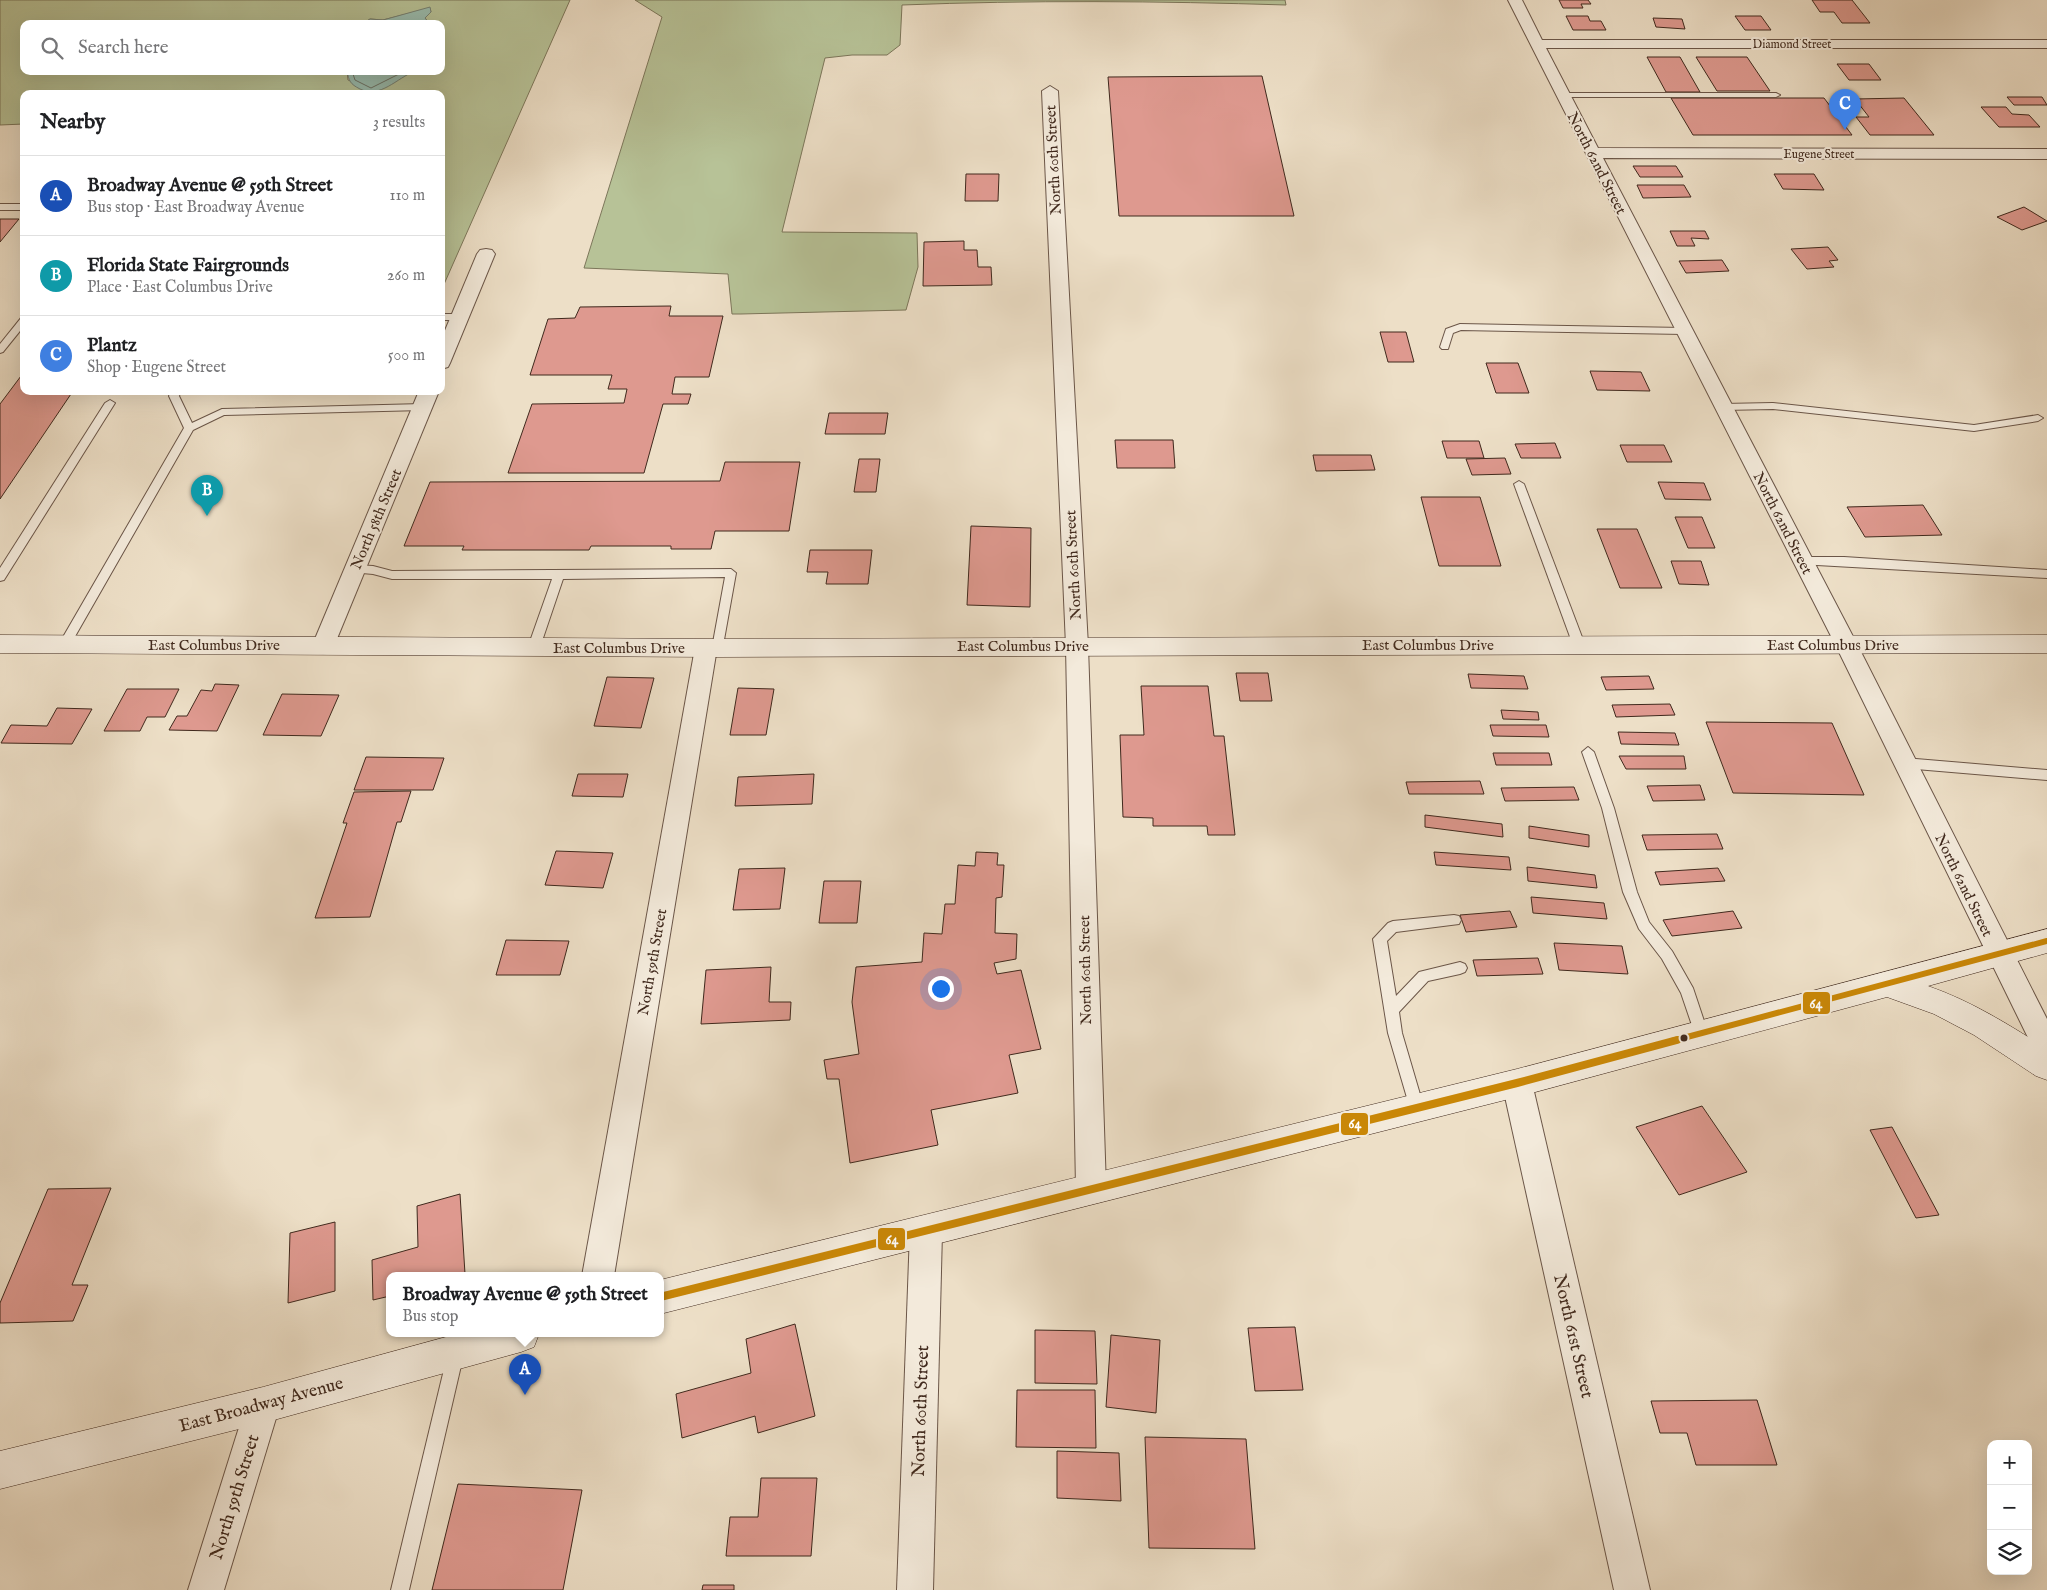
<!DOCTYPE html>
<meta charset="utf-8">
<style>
:root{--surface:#fff;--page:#f2f2f2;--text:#202124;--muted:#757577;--line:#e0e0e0;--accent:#db2777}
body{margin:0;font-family:"IM FELL English",serif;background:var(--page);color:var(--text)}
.controls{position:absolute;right:15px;bottom:15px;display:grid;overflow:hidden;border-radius:10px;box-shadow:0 5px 20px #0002}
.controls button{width:45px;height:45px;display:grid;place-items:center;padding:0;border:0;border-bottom:1px solid var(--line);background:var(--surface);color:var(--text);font:25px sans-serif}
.you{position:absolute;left:940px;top:988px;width:18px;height:18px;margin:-12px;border:4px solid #fff;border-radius:50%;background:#1a73e8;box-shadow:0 0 0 8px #1a73e833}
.badge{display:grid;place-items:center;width:32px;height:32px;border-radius:50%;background:var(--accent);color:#fff;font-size:16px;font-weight:700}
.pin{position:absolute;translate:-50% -41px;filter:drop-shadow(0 1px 2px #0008)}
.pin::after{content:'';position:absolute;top:26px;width:18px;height:15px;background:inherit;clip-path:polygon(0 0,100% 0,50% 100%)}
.popup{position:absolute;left:386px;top:1272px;width:278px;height:65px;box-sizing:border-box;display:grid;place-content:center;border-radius:10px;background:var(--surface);filter:drop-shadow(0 1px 4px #0005);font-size:16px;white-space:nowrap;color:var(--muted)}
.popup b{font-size:19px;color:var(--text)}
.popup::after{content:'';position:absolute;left:50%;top:100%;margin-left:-10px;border:10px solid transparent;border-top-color:var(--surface)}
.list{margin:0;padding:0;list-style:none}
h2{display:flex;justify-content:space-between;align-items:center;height:65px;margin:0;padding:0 20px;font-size:21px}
h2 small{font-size:16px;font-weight:400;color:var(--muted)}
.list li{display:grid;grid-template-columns:32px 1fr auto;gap:15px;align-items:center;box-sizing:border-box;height:80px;padding:0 20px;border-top:1px solid var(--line)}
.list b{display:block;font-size:19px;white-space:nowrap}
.list p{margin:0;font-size:16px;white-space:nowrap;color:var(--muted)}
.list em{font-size:16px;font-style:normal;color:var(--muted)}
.icon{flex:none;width:28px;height:28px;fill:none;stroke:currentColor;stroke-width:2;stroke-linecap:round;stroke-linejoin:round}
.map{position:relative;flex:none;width:2047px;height:1590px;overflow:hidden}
.search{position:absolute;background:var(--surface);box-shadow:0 5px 20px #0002;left:20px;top:20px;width:425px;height:55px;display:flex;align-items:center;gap:12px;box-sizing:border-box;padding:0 18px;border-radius:10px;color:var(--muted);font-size:19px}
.panel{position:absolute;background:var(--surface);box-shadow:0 5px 20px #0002;left:20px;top:90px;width:425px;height:305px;border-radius:10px}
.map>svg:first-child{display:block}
.green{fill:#b7c297;stroke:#7c765a;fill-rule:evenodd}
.water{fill:#9abdaf;stroke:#768275}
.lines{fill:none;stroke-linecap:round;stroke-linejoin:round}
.shore{stroke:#6d7366;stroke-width:1}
.building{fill:#de998f;stroke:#40291d}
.lane-casing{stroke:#6b5648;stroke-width:2}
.street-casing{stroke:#6b5648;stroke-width:2}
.secondary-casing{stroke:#40291d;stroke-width:1}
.lane{fill:#f3eadb;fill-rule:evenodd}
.street{fill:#f3eadb;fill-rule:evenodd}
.secondary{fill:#f3eadb;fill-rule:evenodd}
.bus-1-far1-casing{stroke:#f3eadb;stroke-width:10}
.bus-1-casing{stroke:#f3eadb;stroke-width:12}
.bus-1-far1{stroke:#c98707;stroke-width:6}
.bus-1{stroke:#c98707;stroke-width:8}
.bus-dot{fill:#40291d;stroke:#f3eadb;stroke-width:2}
.labels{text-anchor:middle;stroke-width:4;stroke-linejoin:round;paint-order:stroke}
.far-street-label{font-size:12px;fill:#40291d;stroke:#f3eadb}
.street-label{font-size:15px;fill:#40291d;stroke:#f3eadb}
.near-street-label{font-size:18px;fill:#40291d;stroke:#f3eadb}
.line-badge{stroke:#f3eadb;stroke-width:2}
.badge-label{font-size:14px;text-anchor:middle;font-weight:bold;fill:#fff}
</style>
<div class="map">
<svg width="2047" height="1590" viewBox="0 0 2047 1590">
<rect width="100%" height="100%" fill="#eddfc7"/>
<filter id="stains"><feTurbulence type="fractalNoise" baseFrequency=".004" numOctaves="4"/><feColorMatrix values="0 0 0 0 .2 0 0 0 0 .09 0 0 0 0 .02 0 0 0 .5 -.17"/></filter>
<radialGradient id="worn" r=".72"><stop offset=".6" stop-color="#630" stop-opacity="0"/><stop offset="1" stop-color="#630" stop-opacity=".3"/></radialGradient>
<g class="green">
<path d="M0 0H570L441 291V94H24V124L0 125ZM430 8 431 12 425 18 430 24H441V71L412 72 377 91 348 80 347 71H24V24H362L370 19 383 20Z"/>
<path d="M635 0H1285L1286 5C1159 1 1029 0 902 5L900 45 887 55H852L825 58 782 232 917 233 918 267 906 310 741 314H732L728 274 584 268 662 17Z"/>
</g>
<g class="water">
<polygon points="430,7 431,12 425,18 430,24 362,24 370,19 383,20"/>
<path d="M347 71H415C397 78 380 99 360 89 350 84 349 81 347 71Z"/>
</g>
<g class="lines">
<polyline class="shore" points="352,71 355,80 371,88 405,71"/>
</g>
<g class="building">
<polygon points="1559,0 1588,0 1591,4 1581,4 1583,8 1563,8"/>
<polygon points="1812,0 1852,0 1870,23 1842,23 1834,12 1820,12"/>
<polygon points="1566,16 1588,16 1590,21 1601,21 1606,30 1573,30"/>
<polygon points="1735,16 1761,16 1771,30 1745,30"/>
<polygon points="1653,18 1682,19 1685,29 1656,27"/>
<polygon points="1647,57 1680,57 1700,92 1666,92"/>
<polygon points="1696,57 1747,57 1770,91 1717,91"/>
<polygon points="1837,64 1869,64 1881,80 1849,80"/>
<polygon points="1262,76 1294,216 1119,216 1108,77"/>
<polygon points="2007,97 2042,97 2047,105 2014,105"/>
<polygon points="1671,98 1824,98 1852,135 1693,135"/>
<polygon points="1904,98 1934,135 1870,135 1856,117 1869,117 1855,99"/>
<polygon points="1981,107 2006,107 2012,114 2029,115 2040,127 1999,127"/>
<polygon points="1633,166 1676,166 1683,177 1640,177"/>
<polygon points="966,174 999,174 998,201 965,201"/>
<polygon points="1774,174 1814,174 1824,190 1783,189"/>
<polygon points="1637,185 1684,185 1691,197 1643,198"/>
<polygon points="2024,207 2047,221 2022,230 1997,217"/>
<polygon points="0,219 19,219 0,242"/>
<polygon points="1670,231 1705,231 1709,239 1691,238 1695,246 1677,246"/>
<polygon points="964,241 964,250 977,250 978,267 991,267 992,285 923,286 924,242"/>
<polygon points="1828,247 1838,260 1829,261 1834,267 1807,269 1791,249"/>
<polygon points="1722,260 1729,271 1686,273 1679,261"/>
<polygon points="671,306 669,316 723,316 709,377 675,377 672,394 691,394 688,404 663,404 644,473 508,473 532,404 624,403 627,389 608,389 612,375 530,375 548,319 575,318 580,307"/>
<polygon points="1380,332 1406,332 1414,362 1388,362"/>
<polygon points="1486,363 1518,363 1529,393 1496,393"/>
<polygon points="1590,371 1641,372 1650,391 1597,390"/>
<polygon points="24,372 24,391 73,391 0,499 0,404"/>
<polygon points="829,413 888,413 885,434 825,434"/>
<polygon points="1115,440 1173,440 1175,468 1117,468"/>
<polygon points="1442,441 1479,441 1484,458 1447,458"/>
<polygon points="1555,443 1561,458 1521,458 1515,444"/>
<polygon points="1620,445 1664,445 1672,462 1627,462"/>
<polygon points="1313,455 1371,455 1375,470 1316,471"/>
<polygon points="1505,458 1511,474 1472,475 1466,459"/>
<polygon points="859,459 880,459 876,492 854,492"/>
<polygon points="725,462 800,462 789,531 715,531 711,549 671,549 671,546 591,546 589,550 462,550 464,546 404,546 430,482 720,481"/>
<polygon points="1658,482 1704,483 1711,500 1665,499"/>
<polygon points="1421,497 1480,497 1501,566 1439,566"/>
<polygon points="1923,505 1942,535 1865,537 1847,507"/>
<polygon points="1675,517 1702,517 1715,548 1688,548"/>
<polygon points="971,526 1031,528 1030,607 967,605"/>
<polygon points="1597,529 1637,529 1662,588 1620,588"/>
<polygon points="810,550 872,550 868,584 826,584 828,572 807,572"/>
<polygon points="1671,561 1701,561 1709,585 1679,584"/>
<polygon points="1236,673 1268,673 1272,701 1240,701"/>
<polygon points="1468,674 1524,676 1528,689 1471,688"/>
<polygon points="1649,676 1654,689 1606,690 1601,677"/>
<polygon points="607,677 654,678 641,728 594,726"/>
<polygon points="215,684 239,685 217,731 169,730 177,716 187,716 201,690 212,691"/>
<polygon points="1141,686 1208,686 1214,736 1224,736 1235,835 1208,835 1207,826 1153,826 1153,818 1123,817 1120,735 1144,735"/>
<polygon points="738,688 774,689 766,735 730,735"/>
<polygon points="127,689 179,689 165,717 147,717 140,731 104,731"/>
<polygon points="282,694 339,695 321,736 263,735"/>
<polygon points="1670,704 1675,715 1616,717 1612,705"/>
<polygon points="57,708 92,709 72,744 1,743 11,725 47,726"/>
<polygon points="1501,710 1538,712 1539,720 1503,719"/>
<polygon points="1706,722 1832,723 1864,795 1733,793"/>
<polygon points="1490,725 1546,725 1549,737 1493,736"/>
<polygon points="1618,732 1675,733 1679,745 1621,744"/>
<polygon points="1493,753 1549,753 1552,765 1496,765"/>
<polygon points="1619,756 1684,756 1686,769 1626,769"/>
<polygon points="366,757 444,758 433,790 354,790"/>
<polygon points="578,774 628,774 623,797 572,796"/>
<polygon points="814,774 812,804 735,806 738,777"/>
<polygon points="1480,781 1484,794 1409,794 1406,782"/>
<polygon points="1700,785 1705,800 1653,801 1647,786"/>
<polygon points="1574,787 1579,800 1505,801 1501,788"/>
<polygon points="411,791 401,822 397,822 370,917 315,918 347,823 343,823 354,792"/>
<polygon points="1425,815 1502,824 1503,837 1425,827"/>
<polygon points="1529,826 1589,835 1589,847 1529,838"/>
<polygon points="1717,834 1723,849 1647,850 1642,835"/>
<polygon points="556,851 613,853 603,888 545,885"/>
<polygon points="976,852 998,853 997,865 1004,865 1002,897 996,898 995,933 1017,934 1016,959 994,963 997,974 1021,970 1041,1049 1009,1055 1018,1093 931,1110 938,1145 850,1163 839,1079 827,1079 824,1060 859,1054 852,1002 856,967 922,962 924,933 942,934 945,904 955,904 958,865 975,866"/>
<polygon points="1434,852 1509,857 1511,870 1436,865"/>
<polygon points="1527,867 1595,875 1597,888 1528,881"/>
<polygon points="785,868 780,909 733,910 739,869"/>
<polygon points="1718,868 1725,881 1660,885 1655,872"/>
<polygon points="824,881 861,881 857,923 819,923"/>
<polygon points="1531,897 1604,903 1607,919 1533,913"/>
<polygon points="1510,911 1517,927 1466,932 1460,915"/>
<polygon points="1733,911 1742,928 1672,936 1663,920"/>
<polygon points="506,940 569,941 560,975 496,975"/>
<polygon points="1554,943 1622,946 1628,974 1559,970"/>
<polygon points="1538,958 1543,974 1477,976 1473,960"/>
<polygon points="771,967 769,1002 791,1002 790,1020 701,1024 706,970"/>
<polygon points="1702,1106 1747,1172 1679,1195 1636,1127"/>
<polygon points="1892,1127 1939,1215 1916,1218 1870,1130"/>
<polygon points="111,1188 72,1285 88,1285 73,1321 0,1323 0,1303 48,1189"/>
<polygon points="460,1194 465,1274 458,1276 390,1276 390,1296 373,1300 372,1260 418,1247 417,1206"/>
<polygon points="335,1222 335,1291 288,1303 290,1233"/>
<polygon points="795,1324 815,1416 758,1433 755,1416 682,1438 676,1394 751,1373 746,1339"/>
<polygon points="1295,1327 1303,1390 1255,1391 1248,1328"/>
<polygon points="1035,1330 1095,1331 1097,1384 1035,1383"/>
<polygon points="1111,1335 1160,1340 1156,1413 1106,1407"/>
<polygon points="1017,1390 1095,1390 1096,1448 1016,1447"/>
<polygon points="1757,1400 1777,1465 1696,1465 1687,1433 1660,1433 1651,1401"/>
<polygon points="1145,1437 1246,1439 1255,1549 1149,1548"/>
<polygon points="1057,1451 1119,1453 1121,1501 1057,1498"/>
<polygon points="761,1478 817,1478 811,1556 726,1556 730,1517 758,1517"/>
<polygon points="458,1484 582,1490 563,1590 432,1590"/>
<polygon points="703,1585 734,1585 734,1590 702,1590"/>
</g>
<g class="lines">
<defs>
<g id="lane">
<polygon points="1560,93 1776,93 1780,95 1776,97 1563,97 1559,95"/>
<rect x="0" y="204" width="24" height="6"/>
<polygon points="441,314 460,314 465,317 460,320 441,320"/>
<polygon points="24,317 24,326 3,352 0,353 0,344 21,318"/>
<polygon points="1460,324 1684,328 1689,331 1684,334 1461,330 1453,333 1448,349 1442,349 1440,347 1446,329"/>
<polygon points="171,391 181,391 179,396 192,423 222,409 423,404 428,407 423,410 224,415 193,430 69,647 61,647 59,644 184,428 169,396"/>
<polygon points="110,400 115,403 4,580 0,581 0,568 105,403"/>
<polygon points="1773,403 1974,425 2038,415 2043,418 2038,421 1974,431 1773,409 1723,410 1718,407 1723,404"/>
<polygon points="1519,481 1524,484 1585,645 1583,648 1575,648 1573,645 1514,484"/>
<polygon points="1803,557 1844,557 2047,570 2047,578 1799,564 1798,561"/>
<polygon points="355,565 373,566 392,571 731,569 736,573 722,651 714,651 712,648 725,577 563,579 540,647 534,651 528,647 552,579 392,579 373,574 351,572 350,569 351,566"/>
<polygon points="1588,747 1594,752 1614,808 1637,892 1649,922 1672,951 1693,988 1708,1033 1706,1037 1701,1039 1696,1037 1681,993 1662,959 1639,929 1623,892 1602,808 1582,752"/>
<polygon points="1904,758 2047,770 2047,780 1904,768 1898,763"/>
<polygon points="1454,915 1459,916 1461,920 1459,924 1396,932 1387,941 1396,996 1419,972 1460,962 1465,964 1467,968 1465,972 1460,974 1428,981 1399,1012 1402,1033 1424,1108 1422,1113 1417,1115 1412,1113 1410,1108 1388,1033 1373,939 1388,923 1393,921"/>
<polygon points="455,1349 461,1351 463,1357 409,1590 391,1590 447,1357 449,1351"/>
</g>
<g id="street">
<polygon points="1508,0 1522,0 1542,40 2047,40 2047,48 1546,48 1598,148 2047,149 2047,159 1603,158 1858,646 2047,1019 2047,1059 2037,1056 1836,646"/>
<polygon points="1050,86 1058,91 1088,646 1106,1188 1102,1198 1091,1202 1080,1198 1076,1188 1066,646 1042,91"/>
<polygon points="486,249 492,250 495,254 450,363 448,367 441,369 441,340 477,254 480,250"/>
<polygon points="419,391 439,391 334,646 331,652 323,654 315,652 312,646"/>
<polygon points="706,640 714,642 717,648 614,1276 582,1276 695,648 698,642"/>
<polygon points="1517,1070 1527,1074 1532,1083 1650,1590 1614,1590 1502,1083 1507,1074"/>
<polygon points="926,1217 937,1222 942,1232 933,1590 897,1590 910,1232 915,1222"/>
<polygon points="263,1388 275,1393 280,1405 224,1590 188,1590 246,1405 251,1393"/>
</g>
<g id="secondary">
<polygon points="0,635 718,639 2047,635 2047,653 718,657 0,653"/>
<path d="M2047 929V953L1928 986C1971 1001 2008 1024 2047 1049V1080L2036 1076 1974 1035 1934 1014 1887 997 1517 1097 660 1314V1280L1517 1069Z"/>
<polygon points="457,1334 539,1334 534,1347 521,1352 263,1423 0,1489 0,1451 263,1387"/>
</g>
</defs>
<use href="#lane" class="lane-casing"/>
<use href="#street" class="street-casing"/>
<use href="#secondary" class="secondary-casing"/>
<use href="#lane" class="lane"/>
<use href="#street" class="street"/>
<use href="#secondary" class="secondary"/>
<defs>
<polyline id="bus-1-far1" points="1672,1041 2047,941"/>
<polyline id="bus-1" points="660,1297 1517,1083 1677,1040"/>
</defs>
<use href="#bus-1-far1" class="bus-1-far1-casing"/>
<use href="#bus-1" class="bus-1-casing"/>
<use href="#bus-1-far1" class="bus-1-far1"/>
<use href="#bus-1" class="bus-1"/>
</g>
<circle class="bus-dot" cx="1684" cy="1038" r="4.5"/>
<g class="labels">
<g class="far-street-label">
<text x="1792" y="48">Diamond Street</text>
<text x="1819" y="158">Eugene Street</text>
</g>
<g class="street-label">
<text transform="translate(1053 160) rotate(-93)" y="5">North 60th Street</text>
<text transform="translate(1597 163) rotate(63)" y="5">North 62nd Street</text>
<text transform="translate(376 519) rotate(-67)" y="5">North 58th Street</text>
<text transform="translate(1783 523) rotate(63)" y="5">North 62nd Street</text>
<text transform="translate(1073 565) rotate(-93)" y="5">North 60th Street</text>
<text x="214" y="650">East Columbus Drive</text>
<text x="1428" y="650">East Columbus Drive</text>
<text x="1833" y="650">East Columbus Drive</text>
<text x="1023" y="651">East Columbus Drive</text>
<text x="619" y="653">East Columbus Drive</text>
<text transform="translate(1964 885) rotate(64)" y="5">North 62nd Street</text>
<text transform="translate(652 962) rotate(-80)" y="5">North 59th Street</text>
<text transform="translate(1085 970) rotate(-91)" y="5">North 60th Street</text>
</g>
<g class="near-street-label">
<text transform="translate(1574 1336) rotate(77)" y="6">North 61st Street</text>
<text transform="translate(261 1404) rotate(-15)" y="6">East Broadway Avenue</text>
<text transform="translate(920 1411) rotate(-88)" y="6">North 60th Street</text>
<text transform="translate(234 1497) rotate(-73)" y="6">North 59th Street</text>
</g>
</g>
<g class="line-badge">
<rect x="1802" y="991" width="29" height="24" rx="5" fill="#c98707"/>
<rect x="1340" y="1112" width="29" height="24" rx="5" fill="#c98707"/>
<rect x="877" y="1227" width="29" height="24" rx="5" fill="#c98707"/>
</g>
<g class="badge-label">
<text x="1816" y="1008">64</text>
<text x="1355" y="1128">64</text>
<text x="892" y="1244">64</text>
</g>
<rect width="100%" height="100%" filter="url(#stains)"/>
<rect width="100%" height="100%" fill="url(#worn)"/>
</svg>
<div class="controls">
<button>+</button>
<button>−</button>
<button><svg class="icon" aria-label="layers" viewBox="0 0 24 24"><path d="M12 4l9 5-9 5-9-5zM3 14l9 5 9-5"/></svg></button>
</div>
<div class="you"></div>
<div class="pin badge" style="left:525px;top:1395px;background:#1a4fb4">A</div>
<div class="popup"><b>Broadway Avenue @ 59th Street</b>Bus stop</div>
<div class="pin badge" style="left:207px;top:516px;background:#0f9aa8">B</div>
<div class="pin badge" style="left:1845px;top:130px;background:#3f7fe0">C</div>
<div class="search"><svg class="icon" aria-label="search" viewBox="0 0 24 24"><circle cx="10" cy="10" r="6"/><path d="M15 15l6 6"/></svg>Search here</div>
<section class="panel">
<h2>Nearby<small>3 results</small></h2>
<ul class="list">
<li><span class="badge" style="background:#1a4fb4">A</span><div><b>Broadway Avenue @ 59th Street</b><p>Bus stop · East Broadway Avenue</p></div><em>110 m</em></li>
<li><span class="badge" style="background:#0f9aa8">B</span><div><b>Florida State Fairgrounds</b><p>Place · East Columbus Drive</p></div><em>260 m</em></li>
<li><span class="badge" style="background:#3f7fe0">C</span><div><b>Plantz</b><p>Shop · Eugene Street</p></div><em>500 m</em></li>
</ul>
</section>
</div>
